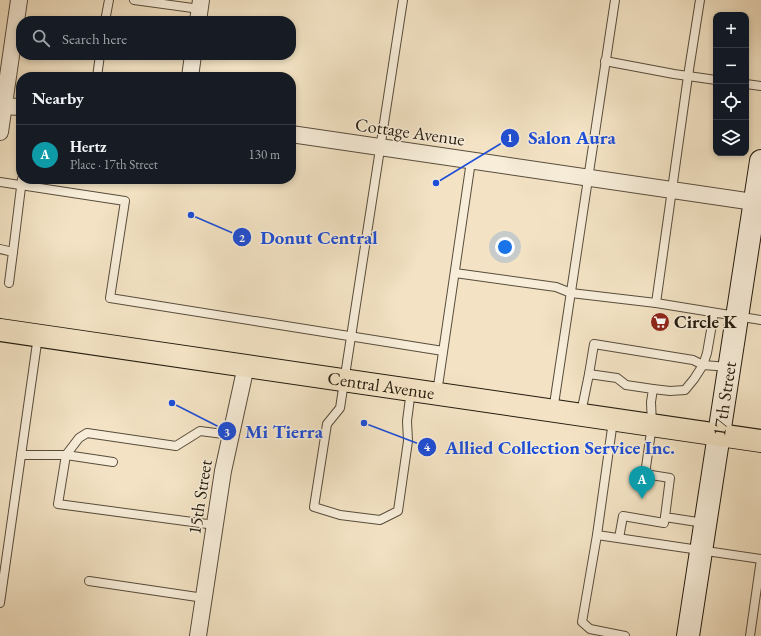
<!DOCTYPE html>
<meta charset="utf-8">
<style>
:root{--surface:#171b24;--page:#242831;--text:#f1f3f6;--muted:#9ea1a6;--line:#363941;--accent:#c59692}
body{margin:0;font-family:"EB Garamond",serif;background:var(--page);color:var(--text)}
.controls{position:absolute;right:12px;top:12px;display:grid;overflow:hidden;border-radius:8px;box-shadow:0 2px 6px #0003}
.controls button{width:36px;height:36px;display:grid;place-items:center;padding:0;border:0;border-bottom:1px solid var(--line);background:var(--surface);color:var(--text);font:20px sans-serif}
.you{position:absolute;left:505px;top:247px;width:14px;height:14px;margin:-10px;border:3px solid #fff;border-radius:50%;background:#1a73e8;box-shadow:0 0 0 6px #1a73e833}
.badge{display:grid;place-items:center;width:26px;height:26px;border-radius:50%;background:var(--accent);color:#fff;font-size:13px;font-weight:700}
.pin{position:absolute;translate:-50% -33px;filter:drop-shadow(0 1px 2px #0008)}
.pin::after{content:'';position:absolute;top:21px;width:14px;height:12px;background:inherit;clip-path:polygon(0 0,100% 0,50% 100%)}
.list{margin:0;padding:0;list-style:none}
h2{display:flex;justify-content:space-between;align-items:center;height:52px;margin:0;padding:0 16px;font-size:17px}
h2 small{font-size:13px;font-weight:400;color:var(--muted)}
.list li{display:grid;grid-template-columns:26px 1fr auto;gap:12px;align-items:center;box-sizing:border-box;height:60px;padding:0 16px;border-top:1px solid var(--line)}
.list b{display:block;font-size:15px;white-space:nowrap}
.list p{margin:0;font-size:13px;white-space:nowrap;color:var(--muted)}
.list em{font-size:13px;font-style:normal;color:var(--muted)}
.icon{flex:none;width:22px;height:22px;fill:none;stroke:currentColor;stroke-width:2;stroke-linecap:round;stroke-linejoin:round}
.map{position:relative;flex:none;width:761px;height:636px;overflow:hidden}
.search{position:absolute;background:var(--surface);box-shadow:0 2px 6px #0003;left:16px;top:16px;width:280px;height:44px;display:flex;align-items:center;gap:10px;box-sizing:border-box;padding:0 14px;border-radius:16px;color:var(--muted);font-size:15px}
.panel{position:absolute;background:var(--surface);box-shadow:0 2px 6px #0003;left:16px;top:72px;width:280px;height:112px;border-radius:16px}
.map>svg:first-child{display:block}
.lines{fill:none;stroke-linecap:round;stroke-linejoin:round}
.lane-casing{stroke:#584d3c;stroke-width:10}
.street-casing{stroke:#584d3c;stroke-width:18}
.secondary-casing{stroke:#241b0e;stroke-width:24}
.primary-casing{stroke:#241b0e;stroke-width:24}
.lane{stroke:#f7edd9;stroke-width:8}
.street{stroke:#f7edd9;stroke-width:16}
.secondary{stroke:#f7edd9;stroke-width:22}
.primary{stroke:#f3e3c4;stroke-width:22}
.labels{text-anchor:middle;stroke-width:3;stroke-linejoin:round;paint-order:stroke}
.street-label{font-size:18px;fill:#241b0e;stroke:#f7edd9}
.poi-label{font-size:18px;font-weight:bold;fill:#241b0e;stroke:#f7edd9;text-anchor:start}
.leader{fill:none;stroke:#1d4ed8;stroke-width:1.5}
.callout-dot{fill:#1d4ed8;stroke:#f7edd9;stroke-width:1.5}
.mark-label{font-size:12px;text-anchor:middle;font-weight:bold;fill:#fff}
.callout-label{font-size:19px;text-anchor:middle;font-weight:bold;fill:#1d4ed8;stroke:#f7edd9;stroke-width:3;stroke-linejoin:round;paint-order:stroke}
</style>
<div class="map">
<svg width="761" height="636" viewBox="0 0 761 636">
<rect width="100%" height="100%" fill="#f3e3c4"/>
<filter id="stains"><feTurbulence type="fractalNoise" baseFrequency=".005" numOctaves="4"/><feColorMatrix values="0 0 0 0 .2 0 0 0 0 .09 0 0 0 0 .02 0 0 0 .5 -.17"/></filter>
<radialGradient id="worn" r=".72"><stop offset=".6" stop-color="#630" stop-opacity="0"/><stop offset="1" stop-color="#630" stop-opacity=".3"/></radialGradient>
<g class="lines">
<defs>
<g id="lane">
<polyline points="134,0 200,9"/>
<polyline points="403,0 340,408 327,424 314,507 340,515 380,520 398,511 408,441 407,421 411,390"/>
<polyline points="105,21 109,0"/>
<polyline points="605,61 674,74 716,80"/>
<polyline points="97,77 100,55"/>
<polyline points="746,84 761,86"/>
<polyline points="0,182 125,201 110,298 443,351"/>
<polyline points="0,249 13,252 9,283"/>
<polyline points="13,252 22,179"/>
<polyline points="455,273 556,287 571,293 656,303 761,320"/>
<polyline points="656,303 688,76 700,0"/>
<polyline points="589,374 594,344 693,360 703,365 707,353 714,313"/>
<polyline points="653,389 670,391 685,390 694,379 703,365 729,367"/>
<polyline points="437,393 471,161"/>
<polyline points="553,411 615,0"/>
<polyline points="581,413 589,374 617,378 626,385 653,389 651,402 652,425 645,474 670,478 665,517 704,523"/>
<polyline points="613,421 597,535 761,559"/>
<polyline points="21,455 66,455 79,438 87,433 176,446 200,431 231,435"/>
<polyline points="113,462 66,455 58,504 215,525"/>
<polyline points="597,535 582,622 590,629 625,636"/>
<polyline points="619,538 623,516 664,523 665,517"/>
<polyline points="89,581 204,598"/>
<polyline points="0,603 38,336"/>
<polyline points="750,636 761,559"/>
</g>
<g id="street">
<polyline points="198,21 201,0"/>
<polyline points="190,77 193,55"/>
<polyline points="0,106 21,107"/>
<polyline points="0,132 19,0"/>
<polyline points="291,134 761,203"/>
<polyline points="198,636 223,471 246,366"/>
</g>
<g id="secondary">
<path id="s1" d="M688 636 761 161"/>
</g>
<g id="primary">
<path id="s2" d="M0 330 761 441"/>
</g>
</defs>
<use href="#lane" class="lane-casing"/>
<use href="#street" class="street-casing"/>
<use href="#secondary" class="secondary-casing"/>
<use href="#primary" class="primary-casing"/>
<use href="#lane" class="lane"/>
<use href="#street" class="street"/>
<use href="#secondary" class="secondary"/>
<use href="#primary" class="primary"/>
</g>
<defs>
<symbol id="supermarket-disc" viewBox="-11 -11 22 22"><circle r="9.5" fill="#8f2418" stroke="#f7edd9"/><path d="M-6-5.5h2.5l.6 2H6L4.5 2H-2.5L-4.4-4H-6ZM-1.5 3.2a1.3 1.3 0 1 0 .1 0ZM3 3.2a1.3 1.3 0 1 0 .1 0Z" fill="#fff"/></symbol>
</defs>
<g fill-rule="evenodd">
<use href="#supermarket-disc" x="649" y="311" width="22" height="22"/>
</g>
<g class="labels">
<g class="street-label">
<text transform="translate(410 132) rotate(8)" y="6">Cottage Avenue</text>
<text dy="6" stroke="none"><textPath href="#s2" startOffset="385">Central Avenue</textPath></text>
<text dy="6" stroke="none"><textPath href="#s1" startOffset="240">17th Street</textPath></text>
<text transform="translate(200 497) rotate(-81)" y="6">15th Street</text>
</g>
<g class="poi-label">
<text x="674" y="328">Circle K</text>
</g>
</g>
<path class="leader" d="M436 183L510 138M191 215L242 237M172 403L227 431M364 423L427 447"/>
<g class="callout-dot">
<circle cx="436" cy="183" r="4"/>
<circle cx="191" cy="215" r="4"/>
<circle cx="172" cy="403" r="4"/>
<circle cx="364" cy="423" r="4"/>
<circle cx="510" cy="138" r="10"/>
<circle cx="242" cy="237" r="10"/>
<circle cx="227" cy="431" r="10"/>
<circle cx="427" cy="447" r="10"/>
</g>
<g class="mark-label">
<text x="510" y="142">1</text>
<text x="242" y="242">2</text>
<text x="227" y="436">3</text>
<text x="427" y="451">4</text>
</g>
<g class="callout-label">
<text x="572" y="144">Salon Aura</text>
<text x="319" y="244">Donut Central</text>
<text x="284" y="438">Mi Tierra</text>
<text x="560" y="454">Allied Collection Service Inc.</text>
</g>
<rect width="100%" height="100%" filter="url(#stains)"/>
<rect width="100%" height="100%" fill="url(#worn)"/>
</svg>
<div class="controls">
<button>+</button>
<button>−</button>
<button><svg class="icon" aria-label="locate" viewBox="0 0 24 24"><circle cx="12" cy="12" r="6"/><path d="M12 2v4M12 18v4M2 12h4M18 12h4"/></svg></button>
<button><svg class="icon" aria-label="layers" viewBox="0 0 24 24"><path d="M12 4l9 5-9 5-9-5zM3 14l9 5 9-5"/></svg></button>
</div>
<div class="you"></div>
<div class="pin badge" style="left:642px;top:499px;background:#0f9aa8">A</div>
<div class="search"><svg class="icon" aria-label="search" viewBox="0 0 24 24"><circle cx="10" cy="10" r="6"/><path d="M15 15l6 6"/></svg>Search here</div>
<section class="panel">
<h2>Nearby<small></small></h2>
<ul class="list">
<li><span class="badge" style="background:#0f9aa8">A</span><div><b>Hertz</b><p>Place · 17th Street</p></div><em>130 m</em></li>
</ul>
</section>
</div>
